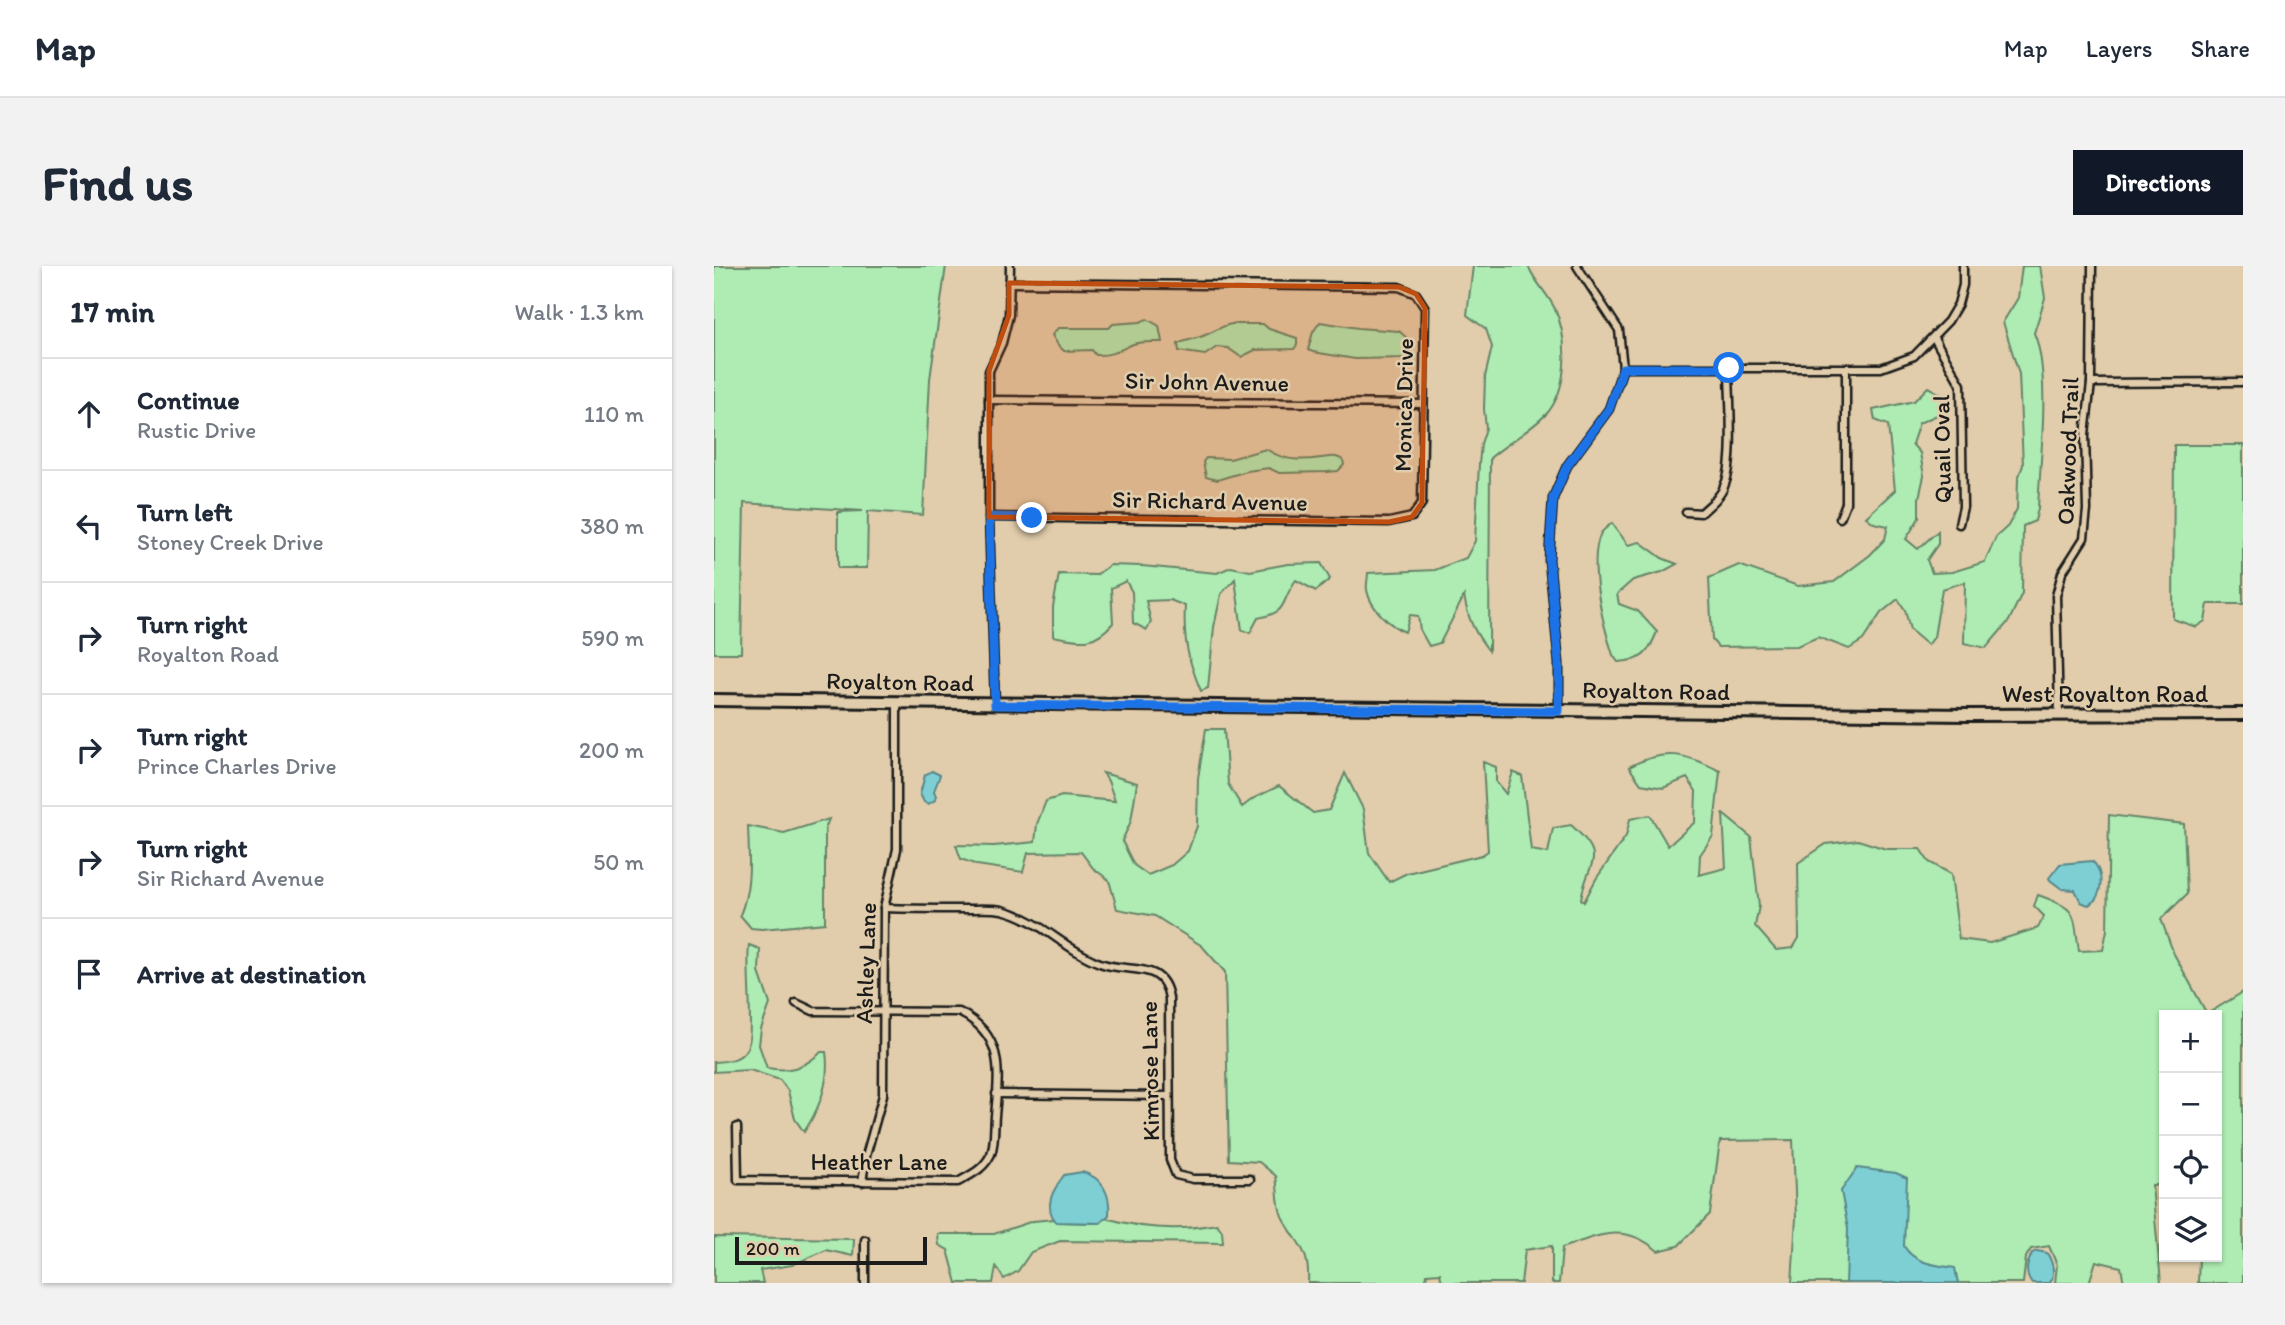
<!DOCTYPE html>
<meta charset="utf-8">
<style>
:root{--surface:#fff;--page:#f2f2f3;--text:#1f2937;--muted:#747a83;--line:#e0e1e3;--accent:#111827}
body{margin:0;font-family:Itim,sans-serif;background:var(--page);color:var(--text)}
.controls{position:absolute;right:21px;bottom:21px;display:grid;overflow:hidden;border-radius:0px;box-shadow:0 2px 5px #0004}
.controls button{width:63px;height:63px;display:grid;place-items:center;padding:0;border:0;border-bottom:2px solid var(--line);background:var(--surface);color:var(--text);font:35px sans-serif}
.scale{position:absolute;left:21px;bottom:18px;width:192px;box-sizing:border-box;padding-left:7px;border:4px solid #1c1c1c;border-top:0;font-size:19px;line-height:24px;white-space:nowrap;color:#1c1c1c;-webkit-text-stroke:5px #e1cdab;paint-order:stroke}
.stop{position:absolute;width:21px;height:21px;margin:-16px;border:5px solid #1a73e8;border-radius:50%;background:#fff}
.stop.end{background:#1a73e8;border-color:#fff;box-shadow:0 2px 7px #0008}
.list{margin:0;padding:0;list-style:none}
h2{display:flex;justify-content:space-between;align-items:center;height:91px;margin:0;padding:0 28px;font-size:30px}
h2 small{font-size:23px;font-weight:400;color:var(--muted)}
.list li{display:grid;grid-template-columns:46px 1fr auto;gap:21px;align-items:center;box-sizing:border-box;height:112px;padding:0 28px;border-top:2px solid var(--line)}
.list b{display:block;font-size:26px;white-space:nowrap}
.list p{margin:0;font-size:23px;white-space:nowrap;color:var(--muted)}
.list em{font-size:23px;font-style:normal;color:var(--muted)}
.icon{flex:none;width:38px;height:38px;fill:none;stroke:currentColor;stroke-width:2;stroke-linecap:round;stroke-linejoin:round}
.map{position:relative;flex:none;width:1529px;height:1017px;overflow:hidden;border-radius:0px}
header{display:flex;align-items:center;gap:42px;box-sizing:border-box;height:98px;padding:0 35px;background:var(--surface);border-bottom:2px solid var(--line)}
header strong{font-size:33px}
nav{display:flex;gap:38px;margin-inline-start:auto;font-size:24px}
.intro{display:flex;align-items:center;justify-content:space-between;box-sizing:border-box;height:168px;padding:0 42px}
h1{margin:0;font-size:49px}
.button{padding:18px 32px;border-radius:0px;background:var(--accent);color:#fff;font-size:24px;font-weight:700}
main{display:flex;gap:42px;padding:0 42px}
aside{flex:1;background:var(--surface);border-radius:0px;box-shadow:0 2px 5px #0004}
.map>svg:first-child{display:block}
.green{fill:#aeecb3;stroke:#658468;stroke-width:2}
.water{fill:#7ecfd4;stroke:#57878a;stroke-width:2}
.lines{fill:none;stroke-linecap:round;stroke-linejoin:round}
.minor-casing{stroke:#1c1c1c;stroke-width:11}
.primary-casing{stroke:#1c1c1c;stroke-width:16}
.minor{stroke:#e1cdab;stroke-width:6}
.primary{stroke:#e1cdab;stroke-width:10}
.route{stroke:#1a73e8;stroke-width:9}
.marked{fill:#bf4d0f;fill-opacity:0.2;stroke:#bf4d0f;stroke-width:5;stroke-linejoin:round}
.labels{text-anchor:middle;stroke-width:5;stroke-linejoin:round;paint-order:stroke}
.street-label{font-size:24px;fill:#1c1c1c;stroke:#e1cdab}
</style>
<header>
<strong>Map</strong>
<nav><a>Map</a><a>Layers</a><a>Share</a></nav>
</header>
<div class="intro"><h1>Find us</h1><a class="button">Directions</a></div>
<main>
<aside>
<h2>17 min<small>Walk · 1.3 km</small></h2>
<ul class="list">
<li><svg class="icon" aria-label="ahead" viewBox="0 0 24 24"><path d="M12 20V5M6 11l6-6 6 6"/></svg><div><b>Continue</b><p>Rustic Drive</p></div><em>110 m</em></li>
<li><svg class="icon" aria-label="left" viewBox="0 0 24 24"><path d="M17 20v-9H6M10 6l-5 5 5 5"/></svg><div><b>Turn left</b><p>Stoney Creek Drive</p></div><em>380 m</em></li>
<li><svg class="icon" aria-label="right" viewBox="0 0 24 24"><path d="M7 20v-9h11M14 6l5 5-5 5"/></svg><div><b>Turn right</b><p>Royalton Road</p></div><em>590 m</em></li>
<li><svg class="icon" aria-label="right" viewBox="0 0 24 24"><path d="M7 20v-9h11M14 6l5 5-5 5"/></svg><div><b>Turn right</b><p>Prince Charles Drive</p></div><em>200 m</em></li>
<li><svg class="icon" aria-label="right" viewBox="0 0 24 24"><path d="M7 20v-9h11M14 6l5 5-5 5"/></svg><div><b>Turn right</b><p>Sir Richard Avenue</p></div><em>50 m</em></li>
<li><svg class="icon" aria-label="arrive" viewBox="0 0 24 24"><path d="M6 21V4h12l-3 4 3 4H6"/></svg><div><b>Arrive at destination</b></div></li>
</ul>
</aside>
<div class="map">
<svg width="1529" height="1017" viewBox="0 0 1529 1017">
<rect width="100%" height="100%" fill="#e1cdab"/>
<filter id="ink" filterUnits="userSpaceOnUse"><feTurbulence type="fractalNoise" baseFrequency=".0143" numOctaves="2"/><feDisplacementMap in="SourceGraphic" scale="14" xChannelSelector="R" yChannelSelector="G"/><feConvolveMatrix kernelMatrix="1 2 1 2 8 2 1 2 1" color-interpolation-filters="sRGB"/></filter>
<g filter="url(#ink)">
<g class="green">
<polygon points="0,0 232,0 216,113 209,249 154,245 153,302 124,302 124,246 149,245 30,237 27,387 0,387"/>
<path d="M759 0H814C821 16 833 27 840 41 854 70 855 118 835 145 821 162 793 177 776 192L775 385C760 366 754 353 750 330L726 377 715 380 706 364 704 350 696 349 691 366C676 360 656 342 653 324 652 319 654 312 654 307L721 304 752 292 761 275 765 198 767 178 772 162 770 143 771 111 778 81 772 63 753 49Z"/>
<path d="M1308 0H1326L1331 32 1320 67C1337 106 1326 196 1324 242L1321 255 1309 260 1308 327 1295 355 1272 382 1250 377 1251 316 1228 323 1220 371 1214 379 1196 364 1191 344 1184 333 1167 347 1149 374 1135 383 1104 371 1083 380 1004 381 998 374 995 312 1025 299 1084 320 1120 316 1156 289 1171 273 1174 260 1160 257 1152 251 1181 224 1174 159 1161 154 1159 144 1200 135 1214 121 1236 133 1232 145 1205 157 1198 178 1206 187 1210 210 1205 232V252L1192 273 1204 283 1224 265V278L1213 294 1218 307 1238 306 1271 296 1282 271 1294 260 1303 243 1304 213 1309 199 1305 108 1289 56 1304 32Z"/>
<path d="M433 53 445 60 448 76C439 76 427 75 419 78 406 84 397 90 382 89L378 84 350 85 344 79 338 69 344 62H395L399 58 426 56Z"/>
<polygon points="606,56 644,62 685,65 694,73 697,81 692,92 641,93 599,86 594,84 599,66"/>
<path d="M518 58H549L555 63 583 72V79L580 83 541 84 527 91 514 82 503 81 491 89 465 85 464 78C472 74 477 74 486 71 497 68 506 60 518 58Z"/>
<polygon points="1460,179 1529,179 1529,338 1494,338 1491,355 1482,361 1459,353"/>
<path d="M552 183C570 195 586 195 607 192 618 191 620 189 629 194L630 199 624 205 613 206 565 207 555 202 533 205 503 214 492 211 489 196 492 192 516 193Z"/>
<path d="M898 257 914 279 926 276 948 292 963 298 948 306 919 314 903 328 905 338 924 345 943 366C933 389 930 394 904 396L899 389C889 359 874 299 886 269 888 264 894 261 898 257Z"/>
<path d="M607 297 616 313 602 325 582 314C565 337 576 346 544 352L536 367 528 364 521 313 507 328 500 361 494 422 487 425C474 394 469 374 471 340L456 334 432 335 437 356 433 364 419 357 418 326 412 315 397 322 399 357C379 380 366 375 339 370V341L345 308 382 309 396 299 428 300 503 307 517 301 536 305 574 298Z"/>
<path d="M492 463H510L514 518 528 541 540 532 565 520 599 547 615 544 631 507 649 543 655 587 675 616 693 607 768 589 774 585 769 496 782 501V516L792 528 799 506 808 510 817 584 834 587 839 562 857 559C895 593 874 593 867 633L870 636 882 613 912 570 916 553 936 549 954 580 981 556 982 525 973 512 949 522 927 518 915 501C950 482 971 487 1006 505L999 570 986 589 985 609 1012 602 1009 548 1037 571 1045 640 1041 660 1062 684 1079 682 1085 672 1084 597 1112 578 1144 574 1172 583H1206L1215 596 1237 608 1245 673 1276 677 1324 662 1330 650 1320 640 1324 629C1365 643 1359 647 1365 685L1389 684 1393 664 1395 549 1470 558 1473 628 1447 653 1460 688 1493 748 1529 726V1017H1484L1485 991H1503V749H1450V919H1438L1447 1017H1410L1407 1001 1382 995 1375 1017H1341L1343 999 1335 980 1317 983 1312 991 1309 1017H1078L1082 952 1079 874 1006 875 996 948 964 980 944 985C910 956 885 969 848 982L845 1017H838V980L811 984 807 1017H728L726 1007 713 1008 711 1017H594C596 981 582 978 568 950 563 939 564 922 562 910L545 896 515 894 511 706 488 680 441 650 403 643 395 614 379 602 367 586 314 587 309 606 263 599 247 593 242 579 280 580 321 576 323 558 332 535 348 530 401 535 394 515 389 507 423 517 417 555 408 575 420 599 434 609 458 599 474 585 483 560 484 512Z"/>
<path d="M115 553 111 563V657L48 663 37 662 26 649C38 620 35 591 34 560L70 567Z"/>
<path d="M35 679 46 683 45 706 56 738 47 763 45 779 53 802C76 806 90 802 107 786H112C116 814 106 842 90 866L81 853 74 825 66 814 36 804 0 806V796C13 795 26 795 33 782 40 769 32 701 35 679Z"/>
<path d="M392 952C428 963 466 965 503 958L508 965 509 977 346 975 317 986 304 1005 290 1013 282 1001 279 1017H243L234 984 225 979 224 968H280L319 955 340 953 342 956 386 957Z"/>
<polygon points="0,971 140,973 139,990 112,984 78,999 46,1004 49,1017 0,1017"/>
</g>
<g class="water">
<polygon points="218,505 226,509 220,525 222,530 221,534 214,538 210,536 206,528 211,509"/>
<path d="M1378 595C1391 606 1389 633 1374 639L1367 636 1361 624 1348 623 1336 614 1335 612 1346 598Z"/>
<path d="M1143 902 1182 907 1193 912 1190 980C1200 998 1223 999 1241 1002L1244 1017H1132L1134 963 1127 925Z"/>
<path d="M368 906C388 911 397 928 395 949L386 957 342 956C329 940 339 924 350 909Z"/>
<path d="M1323 985 1333 987C1339 997 1342 1007 1336 1017H1318C1310 1007 1313 998 1318 987Z"/>
</g>
<g class="lines">
<defs>
<g id="minor">
<polyline points="1220,72 1247,119 1249,241 1245,258"/>
<polyline points="909,102 1167,102 1200,90 1234,55 1244,38 1249,19 1249,0"/>
<polyline points="1377,117 1529,116"/>
<polyline points="275,134 709,138"/>
<path d="M972 246 987 247C996 239 1007 231 1011 218 1021 195 1015 130 1015 102"/>
<polyline points="275,251 675,256 698,251 708,237 711,42 702,28 685,21 295,17"/>
<polyline points="1126,252 1132,237 1132,102"/>
<polyline points="281,439 275,251 275,105 288,77 295,49 296,0"/>
<polyline points="845,445 845,397 835,294 839,232 853,200 895,143 909,102 905,64 863,0"/>
<polyline points="1345,448 1342,330 1348,307 1370,272 1373,244 1371,169 1377,117 1378,0"/>
<path d="M170 642C197 643 224 643 251 643 263 643 277 642 288 644 326 653 351 684 386 697 414 708 449 693 455 732L456 894 462 909 479 913H536"/>
<polyline points="282,828 455,830"/>
<path d="M23 861 24 914 244 916C258 908 270 903 277 888 281 877 280 861 281 850 285 805 291 769 245 746L99 745 82 737"/>
<polyline points="148,916 152,890 169,829 170,642 183,583 183,436"/>
<polyline points="151,974 151,1017"/>
</g>
<polyline id="primary" points="0,434 1253,449 1529,448"/>
</defs>
<use href="#minor" class="minor-casing"/>
<use href="#primary" class="primary-casing"/>
<use href="#minor" class="minor"/>
<use href="#primary" class="primary"/>
</g>
</g>
<g class="lines" filter="url(#ink)">
<polyline class="route" points="318,252 275,251 281,439 845,445 845,397 835,294 839,232 853,200 895,143 909,102 1015,102"/>
</g>
<path class="marked" d="M295 17 685 21 702 28 711 42 708 237 698 251 675 256 275 251V105L295 49Z"/>
<g class="labels">
<g class="street-label">
<text transform="translate(493 116) rotate(1)" y="8">Sir John Avenue</text>
<text transform="translate(690 139) rotate(-89)" y="8">Monica Drive</text>
<text transform="translate(1228 183) rotate(-91)" y="8">Quail Oval</text>
<text transform="translate(1354 185) rotate(-88)" y="8">Oakwood Trail</text>
<text transform="translate(496 235) rotate(1)" y="8">Sir Richard Avenue</text>
<text transform="translate(186 416) rotate(1)" y="8">Royalton Road</text>
<text transform="translate(942 425) rotate(1)" y="8">Royalton Road</text>
<text x="1391" y="436">West Royalton Road</text>
<text transform="translate(152 697) rotate(-88)" y="8">Ashley Lane</text>
<text transform="translate(436 805) rotate(-91)" y="8">Kimrose Lane</text>
<text x="165" y="904">Heather Lane</text>
</g>
</g>
</svg>
<div class="controls">
<button>+</button>
<button>−</button>
<button><svg class="icon" aria-label="locate" viewBox="0 0 24 24"><circle cx="12" cy="12" r="6"/><path d="M12 2v4M12 18v4M2 12h4M18 12h4"/></svg></button>
<button><svg class="icon" aria-label="layers" viewBox="0 0 24 24"><path d="M12 4l9 5-9 5-9-5zM3 14l9 5 9-5"/></svg></button>
</div>
<div class="scale">200 m</div>
<div class="stop" style="left:1015px;top:102px"></div>
<div class="stop end" style="left:318px;top:252px"></div>
</div>
</main>
